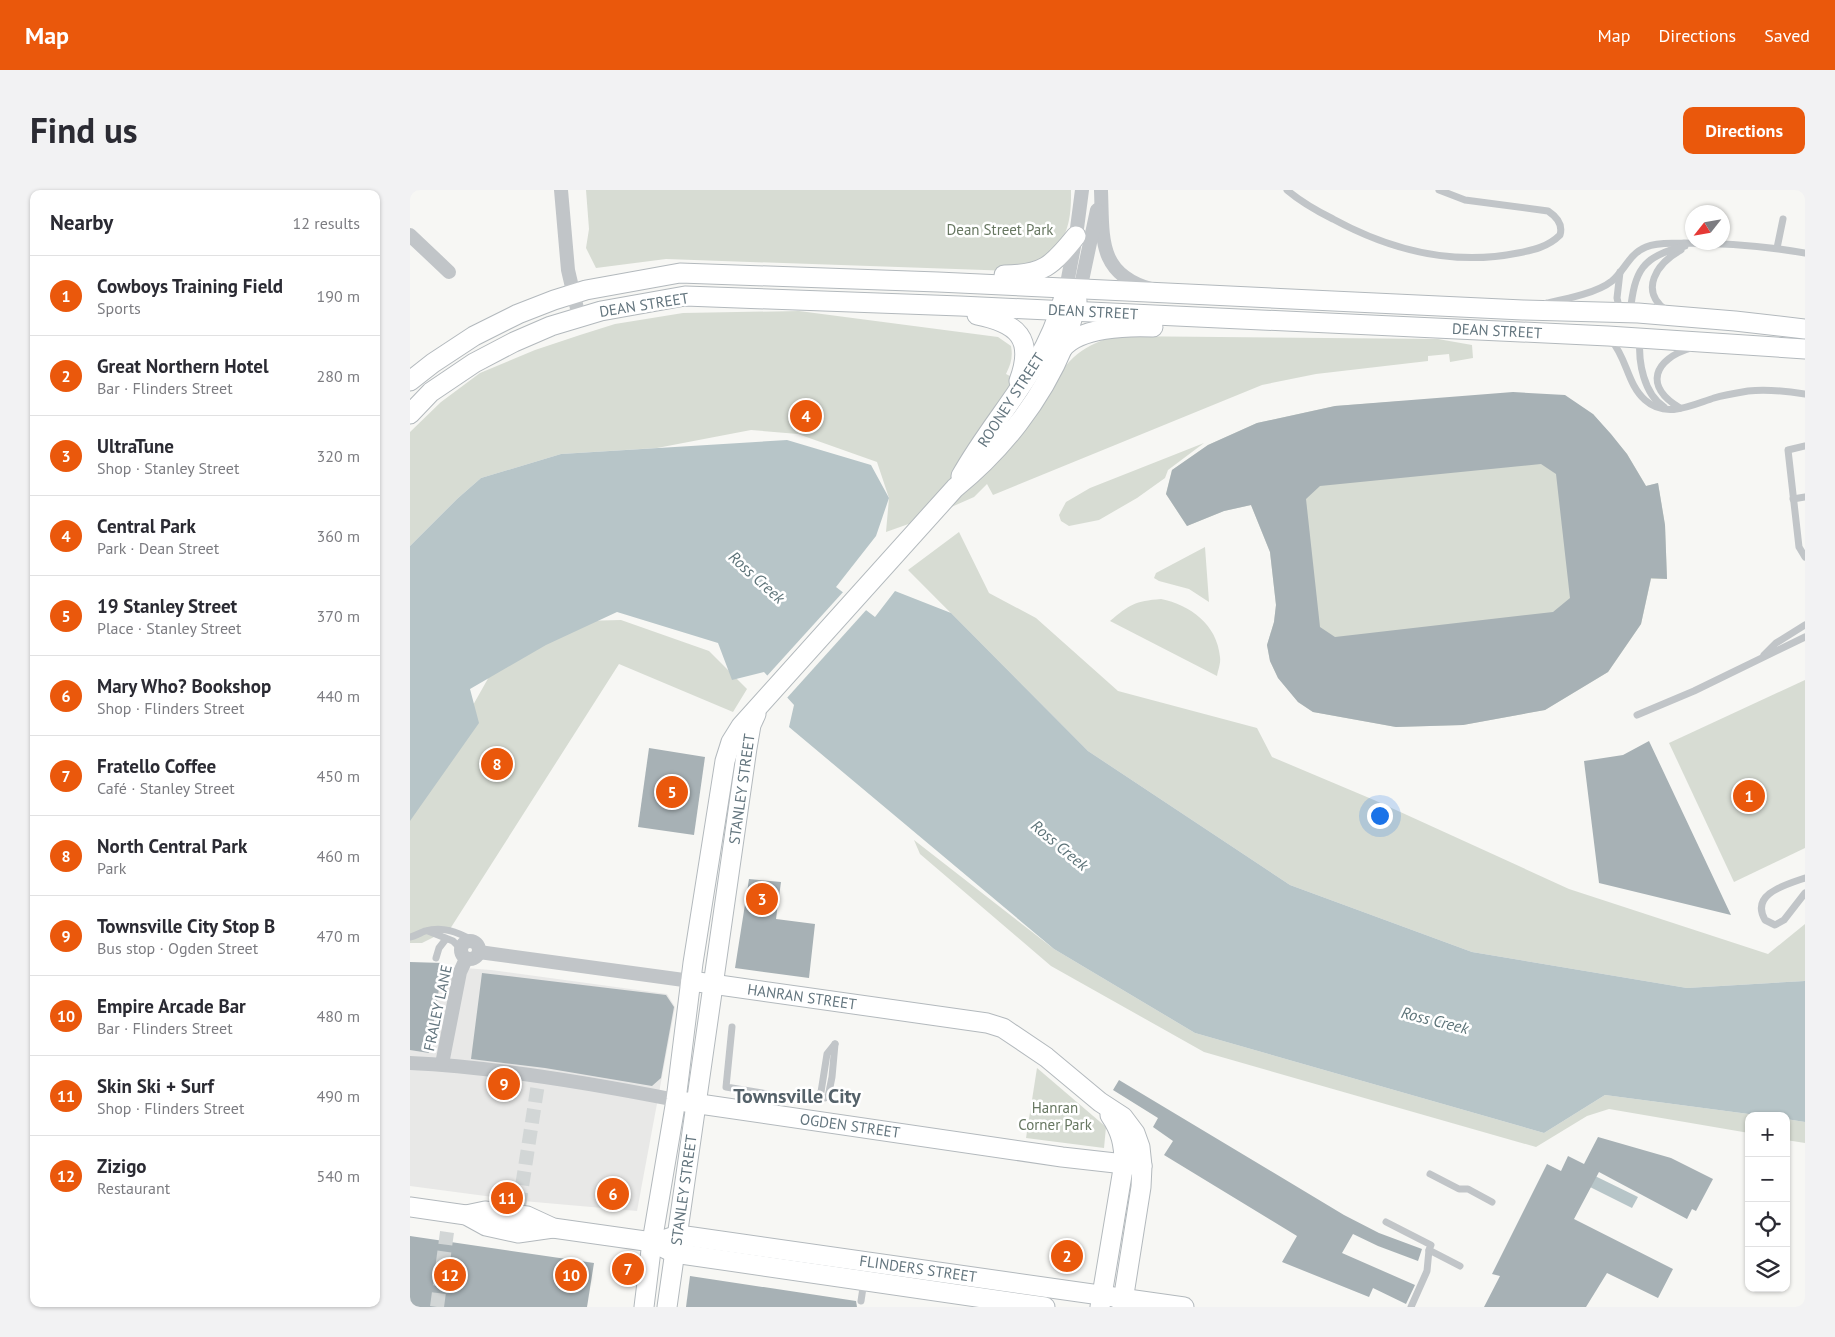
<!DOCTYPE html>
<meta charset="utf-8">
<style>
:root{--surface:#fff;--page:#f2f2f3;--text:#2b2b33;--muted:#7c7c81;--line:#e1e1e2;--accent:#ea580c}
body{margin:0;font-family:"PT Sans",sans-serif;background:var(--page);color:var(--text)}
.controls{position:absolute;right:15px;bottom:15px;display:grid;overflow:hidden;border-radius:10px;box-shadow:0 1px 4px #0004}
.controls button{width:45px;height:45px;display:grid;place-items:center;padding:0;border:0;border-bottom:1px solid var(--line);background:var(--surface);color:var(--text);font:25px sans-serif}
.compass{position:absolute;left:1275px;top:15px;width:45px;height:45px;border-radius:50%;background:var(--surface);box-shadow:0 1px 4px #0004;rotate:239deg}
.you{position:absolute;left:969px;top:625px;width:18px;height:18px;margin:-12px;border:4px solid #fff;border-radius:50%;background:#1a73e8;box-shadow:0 0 0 8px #1a73e833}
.badge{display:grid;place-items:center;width:32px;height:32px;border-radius:50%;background:var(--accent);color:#fff;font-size:16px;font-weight:700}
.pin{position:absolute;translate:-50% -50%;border:2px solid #fff;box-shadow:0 1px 5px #0006}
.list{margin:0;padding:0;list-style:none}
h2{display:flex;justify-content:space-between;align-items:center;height:65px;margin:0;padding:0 20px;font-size:21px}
h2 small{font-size:16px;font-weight:400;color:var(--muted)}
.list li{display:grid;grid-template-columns:32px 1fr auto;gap:15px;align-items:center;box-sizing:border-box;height:80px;padding:0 20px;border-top:1px solid var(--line)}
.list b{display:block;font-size:19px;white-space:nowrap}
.list p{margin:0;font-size:16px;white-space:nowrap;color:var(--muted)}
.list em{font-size:16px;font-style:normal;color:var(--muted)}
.icon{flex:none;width:28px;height:28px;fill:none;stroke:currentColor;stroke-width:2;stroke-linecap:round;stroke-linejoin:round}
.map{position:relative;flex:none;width:1395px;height:1117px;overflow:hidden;border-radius:10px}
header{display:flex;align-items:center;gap:30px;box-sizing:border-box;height:70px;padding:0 25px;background:var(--accent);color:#fff}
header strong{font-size:24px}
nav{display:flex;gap:28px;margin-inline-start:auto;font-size:18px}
.intro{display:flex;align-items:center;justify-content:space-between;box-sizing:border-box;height:120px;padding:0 30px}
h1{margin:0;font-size:35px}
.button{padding:12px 22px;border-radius:10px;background:var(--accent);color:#fff;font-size:18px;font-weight:700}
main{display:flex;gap:30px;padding:0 30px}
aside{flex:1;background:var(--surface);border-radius:10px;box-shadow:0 1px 4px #0004}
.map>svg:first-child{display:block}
.built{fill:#e8e8e7}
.green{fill:#d7dcd3}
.water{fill:#b7c5c8}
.pier{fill:#f7f7f4}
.building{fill:#a7b1b5;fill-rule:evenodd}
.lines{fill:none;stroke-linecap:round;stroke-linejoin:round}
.street-tunnel{stroke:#d2d6d6;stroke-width:14;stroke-dasharray:14 7;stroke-linecap:butt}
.secondary-casing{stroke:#b3b9bd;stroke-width:21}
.lane{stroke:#c1c5c8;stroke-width:7}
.street{stroke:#c1c5c8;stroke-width:14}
.secondary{stroke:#fff;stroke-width:19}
.labels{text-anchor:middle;stroke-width:5;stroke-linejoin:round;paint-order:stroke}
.park-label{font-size:15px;fill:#677761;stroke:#fff}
.street-label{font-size:15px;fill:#63757e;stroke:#fff}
.water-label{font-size:16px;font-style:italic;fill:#5e7479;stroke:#fff}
.district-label{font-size:20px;font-weight:bold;fill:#55626a;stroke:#fff}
</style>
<header>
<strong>Map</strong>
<nav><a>Map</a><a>Directions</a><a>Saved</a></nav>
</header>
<div class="intro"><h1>Find us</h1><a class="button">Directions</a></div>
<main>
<aside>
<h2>Nearby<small>12 results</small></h2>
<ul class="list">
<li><span class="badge">1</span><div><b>Cowboys Training Field</b><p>Sports</p></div><em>190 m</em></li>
<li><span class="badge">2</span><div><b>Great Northern Hotel</b><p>Bar · Flinders Street</p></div><em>280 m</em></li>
<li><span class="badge">3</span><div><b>UltraTune</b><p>Shop · Stanley Street</p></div><em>320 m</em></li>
<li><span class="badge">4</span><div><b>Central Park</b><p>Park · Dean Street</p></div><em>360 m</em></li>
<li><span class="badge">5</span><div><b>19 Stanley Street</b><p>Place · Stanley Street</p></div><em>370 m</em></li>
<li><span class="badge">6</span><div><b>Mary Who? Bookshop</b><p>Shop · Flinders Street</p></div><em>440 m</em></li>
<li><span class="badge">7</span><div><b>Fratello Coffee</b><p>Café · Stanley Street</p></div><em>450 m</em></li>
<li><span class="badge">8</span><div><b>North Central Park</b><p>Park</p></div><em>460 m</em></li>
<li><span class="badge">9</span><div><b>Townsville City Stop B</b><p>Bus stop · Ogden Street</p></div><em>470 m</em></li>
<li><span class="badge">10</span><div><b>Empire Arcade Bar</b><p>Bar · Flinders Street</p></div><em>480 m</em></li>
<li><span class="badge">11</span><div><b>Skin Ski + Surf</b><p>Shop · Flinders Street</p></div><em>490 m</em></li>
<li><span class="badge">12</span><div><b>Zizigo</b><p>Restaurant</p></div><em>540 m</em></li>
</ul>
</aside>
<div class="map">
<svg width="1395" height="1117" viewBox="0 0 1395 1117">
<rect width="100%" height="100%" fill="#f7f7f4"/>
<polygon class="built" points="0,774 81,780 257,804 265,817 227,1021 113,1011 0,996"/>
<g class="green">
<path d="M176 0H661C662 48 649 67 603 81L256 69 186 78 176 58 179 39Z"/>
<path d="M389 121 588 147 601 156C603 167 601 174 596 184L636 205C657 171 666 158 705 146L1028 149 1062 155 1063 168 1040 172 1039 164 1018 166V171L906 184 852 195 583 305 577 294 564 307 521 326 476 342 479 308 467 272 388 244 341 240 247 258 151 264 71 288 47 309 0 356V242L31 212 70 183 125 160 170 145 205 134 273 123Z"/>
<polygon points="993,211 1183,224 1217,264 1236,296 1248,293 1255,335 1257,389 1241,389 1231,434 1198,482 1135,520 1053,535 986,537 903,522 888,512 868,488 860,471 857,455 864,432 866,415 860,362 841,315 814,321 777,336 756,304 762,280 798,255 847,233 925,216"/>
<polygon points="794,253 758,280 755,288 727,308 689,330 659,336 651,331 649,325 656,312 680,298"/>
<polygon points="549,342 579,403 626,428 708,501 847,538 862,567 964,610 1159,699 1358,764 1395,734 1395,791 1277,798 1062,762 880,695 678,561 498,380"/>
<polygon points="795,357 799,412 779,399 749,391 744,388 746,383"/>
<path d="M751 409C780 415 807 434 810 467 811 473 808 480 807 486L700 431C719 415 725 411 751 409Z"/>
<polygon points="211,430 299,461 337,499 323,522 209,474 40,739 12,753 0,753 0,627 89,469 170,431"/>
<polygon points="1395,490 1395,658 1324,692 1259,553"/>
<polygon points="504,650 644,759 785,843 1134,943 1195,905 1354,926 1339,926 1339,943 1199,919 1177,926 1126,957 794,862 641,776 510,664"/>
<polygon points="627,878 696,937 694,958 616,948"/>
<polygon points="1376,929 1395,932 1395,953 1376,950"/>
</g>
<g class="water">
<polygon points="377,250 461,275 479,308 466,346 426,397 465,427 485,401 541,423 678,561 880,695 1062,762 1277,798 1395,791 1395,932 1376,929 1376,926 1354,926 1195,905 1134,943 785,843 644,759 379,537 384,515 354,482 322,490 308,453 207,422 136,455 60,499 69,533 0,631 0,356 47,309 71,288 151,264"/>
<polygon points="1183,985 1228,1007 1222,1018 1178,996"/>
</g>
<polygon class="pier" points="434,401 458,418 376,509 356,487"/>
<g class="building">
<path d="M1103 202 1155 205 1183 224 1201 244 1217 264 1236 296 1248 293 1255 335 1257 389 1241 388 1231 434 1198 482 1135 520 1053 535 986 537 903 522 888 512 868 488 860 471 857 455 864 432 866 415 860 362 841 315 814 321 777 336 756 304 762 280 798 255 847 233 925 216ZM1131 274 1146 284 1160 408 1143 422 925 447 910 437 896 309 910 296Z"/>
<polygon points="1239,551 1321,725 1189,693 1174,571 1213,565"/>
<polygon points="239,558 295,567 284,645 228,637"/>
<polygon points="339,689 371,692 366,729 405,734 399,788 325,778"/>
<polygon points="0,772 33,773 19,863 0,860"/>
<polygon points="72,783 256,805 264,817 251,888 242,896 135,878 61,869"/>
<polygon points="709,890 934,1025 969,1043 1012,1059 1008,1071 968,1056 943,1044 932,1063 1005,1095 996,1114 963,1098 959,1107 872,1072 887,1046 754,965 763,951 743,937 748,928 703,900"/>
<polygon points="1188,947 1261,968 1303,989 1286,1021 1282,1019 1277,1029 1189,982 1164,1029 1263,1079 1248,1108 1197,1083 1176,1117 1074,1117 1090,1086 1082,1084 1137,974 1151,981 1158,966 1174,974"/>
<polygon points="0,1046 184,1073 177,1117 0,1117"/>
<polygon points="280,1086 446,1111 447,1117 276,1117"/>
</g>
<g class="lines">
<g class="street-tunnel">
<polyline points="109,1016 129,887"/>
<polyline points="27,1117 37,1042"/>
</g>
<defs>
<g id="secondary">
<path d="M594 85C633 85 642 76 666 46"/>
<path d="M567 125C607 133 625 148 609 191"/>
<path d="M652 159C669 137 718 136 743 137"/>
<polyline points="0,191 23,173 64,146 108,124 144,110 176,100 270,83 528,92 1113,120 1228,123 1325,131 1395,139"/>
<polyline points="0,224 21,202 64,173 104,152 141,136 191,121 275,106 550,116 1198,146 1395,159"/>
<path d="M551 286C585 225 634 180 653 110"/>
<polyline points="281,791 577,833 593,838 636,867 690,912 713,927 725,943 730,957 732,976 731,997 712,1117"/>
<polyline points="276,912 652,967 732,976"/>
<polyline points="0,1017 56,1025 76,1036 108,1043 143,1038"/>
<polyline points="56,1025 75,1021 117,1026 143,1038 242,1052 264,1063 635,1117"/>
<polyline points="256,1049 268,1045 283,1047 774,1117"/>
<path d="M234 1117 242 1052 266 910 283 773 315 571 321 552 331 536 545 298C591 261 631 211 654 155 659 141 663 126 667 111"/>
<polyline points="257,1117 337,558 341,535 346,524"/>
<path d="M690 1117 714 973C714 954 711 941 700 925"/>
</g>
</defs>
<use href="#secondary" class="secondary-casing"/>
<g class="lane">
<path d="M877 0C891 12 907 21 923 29 980 60 1043 76 1108 63 1123 60 1138 57 1150 45 1153 35 1147 27 1138 21L1055 10 1029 0"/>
<polyline points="1367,58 1373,29"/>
<path d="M1137 113C1156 109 1187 103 1202 91 1215 80 1219 64 1236 57 1248 52 1262 54 1274 53 1315 53 1355 56 1395 63"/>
<polyline points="1210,121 1207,108 1210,82"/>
<path d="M1257 121C1228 101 1247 73 1271 60"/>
<path d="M1220 123C1225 80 1231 67 1275 56"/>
<path d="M1201 150C1217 168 1217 194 1235 210 1256 229 1282 215 1304 208 1314 205 1326 203 1338 201 1357 199 1376 201 1395 204"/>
<path d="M1230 150C1228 172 1234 204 1254 217"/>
<path d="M1270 218C1233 196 1244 169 1281 158"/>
<polyline points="1395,256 1378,260 1389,357 1395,367"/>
<polyline points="1383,309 1395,307"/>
<polyline points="1354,465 1366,453 1395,435"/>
<polyline points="1227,525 1284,501 1395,447"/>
<path d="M1395 688C1375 695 1340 704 1355 730L1365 735 1374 730 1395 703"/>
<polyline points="18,741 43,751 50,758"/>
<path d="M0 747C5 746 10 743 15 741 33 736 47 742 62 750"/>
<polyline points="26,768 29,758 36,749"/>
<polyline points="322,837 316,897 400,911 411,902 417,864 425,854"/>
<polyline points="403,911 418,907 422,887 425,854"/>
<polyline points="1020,984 1049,999 1058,999 1082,1012"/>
<polyline points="976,1032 1021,1055 1019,1060 1017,1081 1001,1117"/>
<polyline points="1019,1060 1050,1076"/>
<polyline points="451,1111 454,1091"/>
</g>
<g class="street">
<polyline points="151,0 158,80 169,127"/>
<path d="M691 1C693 47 687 84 741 99"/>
<polyline points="0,45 39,82"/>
<polyline points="656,99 666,46 672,0"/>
<polyline points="670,100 687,20"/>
<circle cx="60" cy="760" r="9"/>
<polyline points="69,762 281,791"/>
<path d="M0 873C87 877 180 893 266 910"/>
<polyline points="32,874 50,782 56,769"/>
</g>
<use href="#secondary" class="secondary"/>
</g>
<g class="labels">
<g class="park-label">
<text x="590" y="45">Dean Street Park</text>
<text x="645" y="923">Hanran<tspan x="645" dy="17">Corner Park</tspan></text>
</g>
<g class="street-label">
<text transform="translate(234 115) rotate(-9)" y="5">DEAN STREET</text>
<text transform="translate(683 122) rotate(3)" y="5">DEAN STREET</text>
<text transform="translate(1087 141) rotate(3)" y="5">DEAN STREET</text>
<text transform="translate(601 210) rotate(-57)" y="5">ROONEY STREET</text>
<text transform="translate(332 599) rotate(-82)" y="5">STANLEY STREET</text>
<text transform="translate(392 807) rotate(8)" y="5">HANRAN STREET</text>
<text transform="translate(28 818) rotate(-78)" y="5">FRALEY LANE</text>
<text transform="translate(440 936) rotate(8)" y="5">OGDEN STREET</text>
<text transform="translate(274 1000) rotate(-82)" y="5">STANLEY STREET</text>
<text transform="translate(508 1079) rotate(8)" y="5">FLINDERS STREET</text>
</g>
<g class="water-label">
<text transform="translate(347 387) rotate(42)" y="6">Ross Creek</text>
<text transform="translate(650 655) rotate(40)" y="6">Ross Creek</text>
<text transform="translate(1025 830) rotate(14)" y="6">Ross Creek</text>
</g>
<g class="district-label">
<text x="387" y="913">Townsville City</text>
</g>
</g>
</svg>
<div class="controls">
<button>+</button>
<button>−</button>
<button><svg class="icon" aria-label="locate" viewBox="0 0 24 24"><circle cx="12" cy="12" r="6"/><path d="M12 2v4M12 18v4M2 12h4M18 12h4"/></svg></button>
<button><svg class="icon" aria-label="layers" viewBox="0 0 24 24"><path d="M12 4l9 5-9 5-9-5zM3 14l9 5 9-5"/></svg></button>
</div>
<svg class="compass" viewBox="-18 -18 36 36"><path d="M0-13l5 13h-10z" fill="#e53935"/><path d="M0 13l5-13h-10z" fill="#7c7c81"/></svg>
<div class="you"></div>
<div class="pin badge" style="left:1339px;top:606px">1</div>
<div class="pin badge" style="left:657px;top:1066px">2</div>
<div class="pin badge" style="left:352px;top:709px">3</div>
<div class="pin badge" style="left:396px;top:226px">4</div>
<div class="pin badge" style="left:262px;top:602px">5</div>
<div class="pin badge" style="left:203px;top:1004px">6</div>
<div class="pin badge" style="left:218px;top:1079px">7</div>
<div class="pin badge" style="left:87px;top:574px">8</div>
<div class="pin badge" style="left:94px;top:894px">9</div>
<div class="pin badge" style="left:161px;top:1085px">10</div>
<div class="pin badge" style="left:97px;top:1008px">11</div>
<div class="pin badge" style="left:40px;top:1085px">12</div>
</div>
</main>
